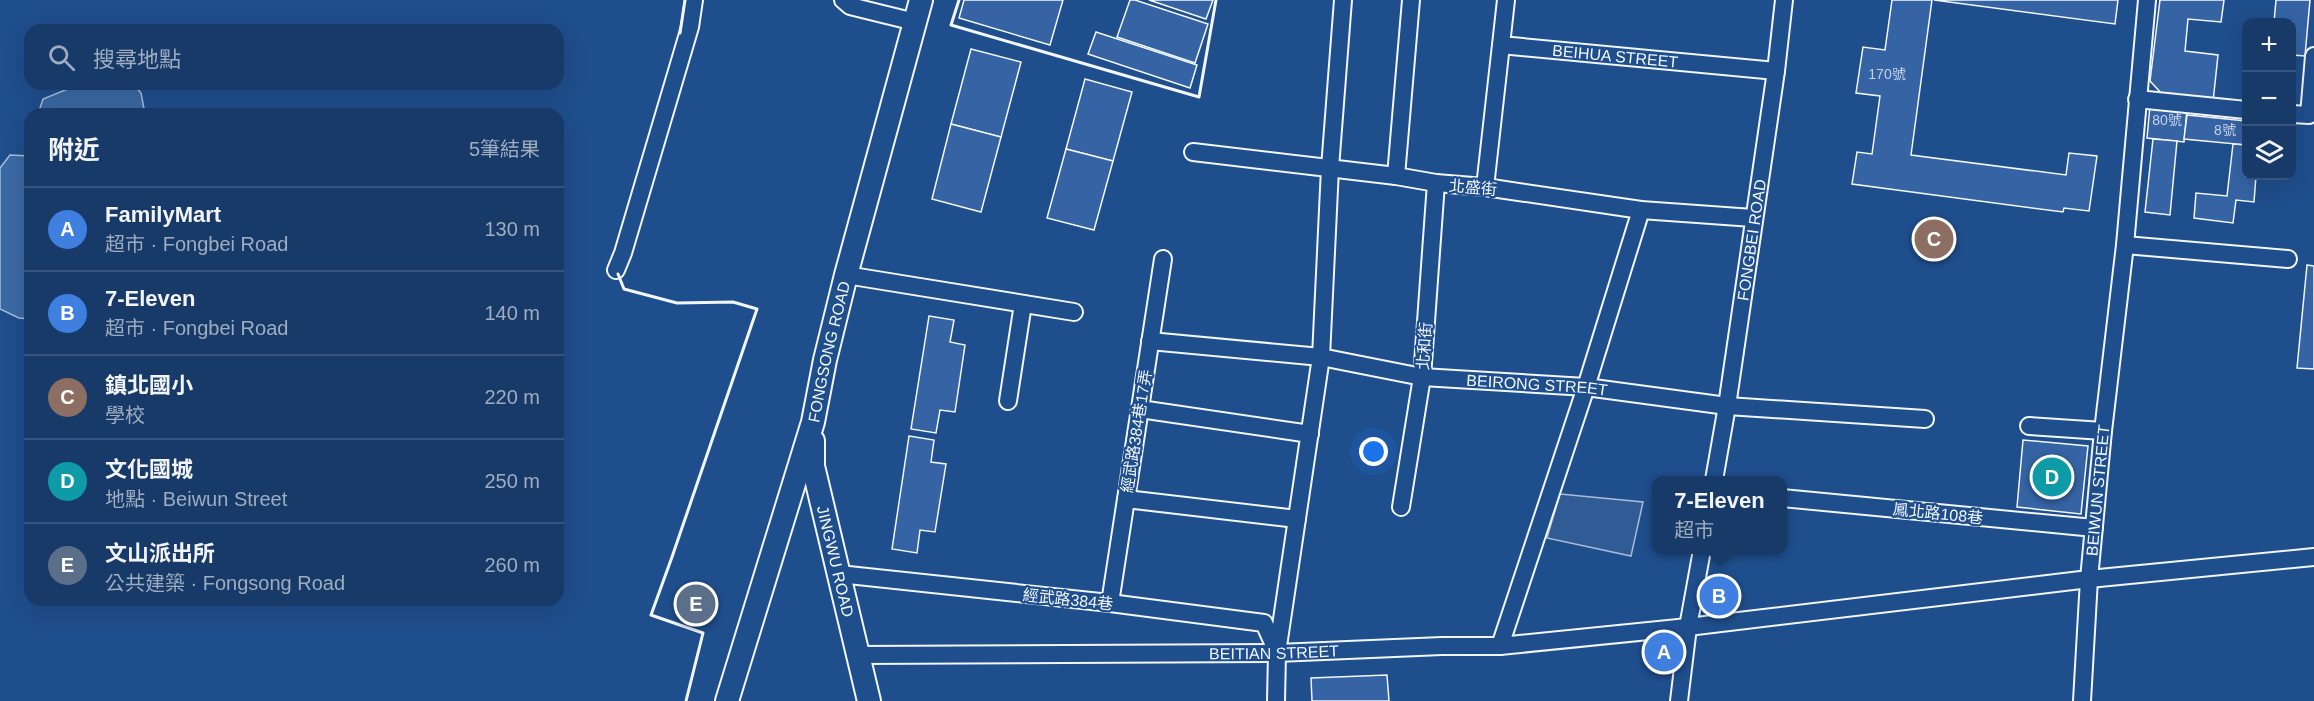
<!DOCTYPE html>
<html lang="zh-TW">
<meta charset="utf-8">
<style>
:root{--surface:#173a69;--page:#244571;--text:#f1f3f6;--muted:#9eadc0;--line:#36547d;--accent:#ffb74d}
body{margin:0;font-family:Arial,"Noto Sans TC",sans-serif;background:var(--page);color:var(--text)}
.controls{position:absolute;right:18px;top:18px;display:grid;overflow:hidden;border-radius:12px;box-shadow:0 6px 24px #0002}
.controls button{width:54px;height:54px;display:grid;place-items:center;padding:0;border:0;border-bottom:2px solid var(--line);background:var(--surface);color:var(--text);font:30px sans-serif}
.you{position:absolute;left:1374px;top:452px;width:21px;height:21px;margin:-15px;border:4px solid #fff;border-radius:50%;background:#1a73e8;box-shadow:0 0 0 9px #1a73e833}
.badge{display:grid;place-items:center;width:39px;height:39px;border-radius:50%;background:var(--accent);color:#fff;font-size:20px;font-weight:700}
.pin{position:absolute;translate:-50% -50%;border:3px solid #fff;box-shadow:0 2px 6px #0006}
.popup{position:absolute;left:1652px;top:476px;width:135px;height:78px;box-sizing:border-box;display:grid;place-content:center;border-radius:12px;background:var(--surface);filter:drop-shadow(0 2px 4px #0005);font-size:20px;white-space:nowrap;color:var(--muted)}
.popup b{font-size:22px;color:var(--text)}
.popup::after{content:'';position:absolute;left:50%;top:100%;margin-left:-12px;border:12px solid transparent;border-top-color:var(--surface)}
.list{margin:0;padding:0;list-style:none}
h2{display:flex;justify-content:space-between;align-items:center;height:78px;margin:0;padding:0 24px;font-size:26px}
h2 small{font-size:20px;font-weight:400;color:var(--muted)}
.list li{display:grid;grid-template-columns:39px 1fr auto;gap:18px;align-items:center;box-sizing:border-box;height:84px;padding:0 24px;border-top:2px solid var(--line)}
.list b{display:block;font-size:22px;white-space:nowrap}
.list p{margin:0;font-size:20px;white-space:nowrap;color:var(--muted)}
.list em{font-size:20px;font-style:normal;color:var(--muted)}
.icon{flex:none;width:33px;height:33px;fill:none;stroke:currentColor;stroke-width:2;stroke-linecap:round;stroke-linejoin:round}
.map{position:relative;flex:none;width:2314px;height:701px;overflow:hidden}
.search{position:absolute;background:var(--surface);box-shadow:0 6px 24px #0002;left:24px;top:24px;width:540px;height:66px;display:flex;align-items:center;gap:15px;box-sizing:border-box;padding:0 21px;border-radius:18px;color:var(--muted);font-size:22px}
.panel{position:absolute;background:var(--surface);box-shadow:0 6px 24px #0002;left:24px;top:108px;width:540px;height:498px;border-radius:18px}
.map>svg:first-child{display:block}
.parking{fill:#305b95;stroke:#a8bbd7;stroke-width:1.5}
.water{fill:#3b69a3;stroke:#a8bbd7;stroke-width:1.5}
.building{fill:#3563a3;stroke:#f2f6ff;stroke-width:1.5}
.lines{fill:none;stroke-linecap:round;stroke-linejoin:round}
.street-casing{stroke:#f2f6ff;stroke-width:20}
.secondary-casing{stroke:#f2f6ff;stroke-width:26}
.street{stroke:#1f4e8c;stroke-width:16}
.secondary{stroke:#1f4e8c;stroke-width:22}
.wall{stroke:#f2f6ff;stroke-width:3}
.labels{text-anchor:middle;stroke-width:4.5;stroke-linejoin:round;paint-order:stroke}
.number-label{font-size:14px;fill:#c3d1e8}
.street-label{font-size:16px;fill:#f2f6ff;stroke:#1f4e8c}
</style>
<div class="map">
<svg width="2314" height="701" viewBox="0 0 2314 701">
<rect width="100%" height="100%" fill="#1f4e8c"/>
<polygon class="parking" points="1560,494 1643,502 1631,556 1547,538"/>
<g class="water">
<polygon points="80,84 116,84 136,87 141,93 145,114 38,114 43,99"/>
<polygon points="10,155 30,156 30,319 19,318 0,309 0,168"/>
</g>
<g class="building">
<polygon points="964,0 1063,0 1050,45 959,18"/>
<polygon points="1130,0 1135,0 1208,24 1195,63 1117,37"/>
<polygon points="1149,0 1213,0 1206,19"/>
<polygon points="1892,0 1932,0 1911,155 2066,175 2069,153 2097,156 2089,211 2064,208 2063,212 1852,184 1857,152 1872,154 1880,96 1856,93 1863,47 1885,50"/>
<polygon points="1934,0 2118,0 2115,24"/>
<polygon points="2160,0 2224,0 2221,22 2188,19 2185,51 2218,55 2213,102 2164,96 2150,81"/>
<polygon points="2276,0 2310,0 2305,56 2292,55 2292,22 2274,22"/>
<polygon points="1096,32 1197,65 1190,88 1088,54"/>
<polygon points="971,49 1021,62 1001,137 951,124"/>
<polygon points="1085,79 1132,92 1113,161 1066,149"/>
<polygon points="2150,106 2187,110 2184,142 2147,138"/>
<polygon points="2187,115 2246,121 2246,145 2184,139"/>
<polygon points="951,124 1001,137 981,212 932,199"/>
<polygon points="2153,139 2177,141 2170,215 2145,212"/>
<polygon points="2233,144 2246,145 2246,176 2256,176 2254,202 2236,200 2233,223 2194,218 2196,193 2227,196"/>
<polygon points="1066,149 1113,161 1094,230 1047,218"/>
<polygon points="2307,265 2314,266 2314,369 2297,368"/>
<polygon points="929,316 954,320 950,342 965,345 955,412 940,410 936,433 911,429"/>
<polygon points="909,436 934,440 931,462 946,464 935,532 920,530 917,553 892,549"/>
<polygon points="2023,440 2088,446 2081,514 2017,507"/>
<polygon points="1387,675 1389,701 1312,701 1311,678"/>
</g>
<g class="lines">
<defs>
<g id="street">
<polyline points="843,0 850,6 915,22"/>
<path id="s1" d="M1506 0 1501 45 1776 71"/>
<polyline points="2137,99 2246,110"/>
<polyline points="2292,114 2309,115 2314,56"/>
<polyline points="1193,152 1396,176 1436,183 1485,187 1641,210 1753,218"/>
<polyline points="1396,176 1411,0"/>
<polyline points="1485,187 1501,45"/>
<polyline points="2125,245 2288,259"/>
<polyline points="616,270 623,253 690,27 694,0"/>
<polyline points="846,275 1074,312"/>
<path id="s2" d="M1150 341 1321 357 1422 377 1586 387 1727 406 1925 419"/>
<polyline points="1008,401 1023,304"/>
<polyline points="1140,409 1310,434"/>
<polyline points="2029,426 2103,431"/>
<path id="s3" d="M1714 480 1727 406 1776 71 1784 0"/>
<polyline points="1782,498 2094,528"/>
<polyline points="1126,499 1297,519"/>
<polyline points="1401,507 1422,377 1436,183"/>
<polyline points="839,574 1110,603 1264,623 1277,652"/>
<polyline points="1110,603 1163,259"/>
<polyline points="1500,646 1586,387 1641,210"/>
<path id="s4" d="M858 655 1277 653 1442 646H1500L1688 627 2089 579 2103 431 2125 245 2147 0"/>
<polyline points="1276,701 1277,653 1321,357 1330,168 1343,0"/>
<polyline points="1679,701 1688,627 1702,550"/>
<polyline points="2082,701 2089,579 2314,557"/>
</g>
<g id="secondary">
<path id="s5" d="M813 441V466L869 701"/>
<path id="s6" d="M727 701 813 422 825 360 846 275 921 0"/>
</g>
</defs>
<use href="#street" class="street-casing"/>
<use href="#secondary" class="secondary-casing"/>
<use href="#street" class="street"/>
<use href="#secondary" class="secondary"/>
<g class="wall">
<polyline points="959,0 951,25 1199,97 1216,0"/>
<polyline points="680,33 685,0"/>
<polyline points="618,274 624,289 677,303 733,302 757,309 672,557 651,615 703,633 686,701"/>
</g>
</g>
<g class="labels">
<g class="number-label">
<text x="1887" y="79">170號</text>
<text x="2167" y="125">80號</text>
<text x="2225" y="135">8號</text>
</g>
<g class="street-label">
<text dy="6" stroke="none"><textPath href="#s1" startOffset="160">BEIHUA STREET</textPath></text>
<text transform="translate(1473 187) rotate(5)" y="6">北盛街</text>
<text dy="6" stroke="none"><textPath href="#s3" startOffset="243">FONGBEI ROAD</textPath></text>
<text transform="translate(1424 346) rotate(-86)" y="6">北和街</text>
<text dy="6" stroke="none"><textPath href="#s6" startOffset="364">FONGSONG ROAD</textPath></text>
<text dy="6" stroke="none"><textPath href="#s2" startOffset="390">BEIRONG STREET</textPath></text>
<text transform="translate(1136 431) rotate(-81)" y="6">經武路384巷17弄</text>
<text dy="6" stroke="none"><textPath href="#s4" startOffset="1324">BEIWUN STREET</textPath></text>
<text transform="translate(1938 513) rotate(6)" y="6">鳳北路108巷</text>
<text dy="6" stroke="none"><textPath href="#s5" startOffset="123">JINGWU ROAD</textPath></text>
<text transform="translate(1068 599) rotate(6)" y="6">經武路384巷</text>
<text dy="6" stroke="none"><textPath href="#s4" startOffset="416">BEITIAN STREET</textPath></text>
</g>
</g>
</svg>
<div class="controls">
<button>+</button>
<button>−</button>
<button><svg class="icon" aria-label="layers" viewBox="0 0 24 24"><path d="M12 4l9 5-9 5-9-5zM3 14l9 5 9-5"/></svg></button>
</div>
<div class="you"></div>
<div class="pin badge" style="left:1664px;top:652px;background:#3f7fe0">A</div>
<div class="pin badge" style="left:1719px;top:596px;background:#3f7fe0">B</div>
<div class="popup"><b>7-Eleven</b>超市</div>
<div class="pin badge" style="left:1934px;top:239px;background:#8d6e63">C</div>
<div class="pin badge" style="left:2052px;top:477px;background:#0f9aa8">D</div>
<div class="pin badge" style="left:696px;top:604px;background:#5c6f8a">E</div>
<div class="search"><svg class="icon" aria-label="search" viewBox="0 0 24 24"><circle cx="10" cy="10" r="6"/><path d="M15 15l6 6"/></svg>搜尋地點</div>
<section class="panel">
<h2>附近<small>5筆結果</small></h2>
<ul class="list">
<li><span class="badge" style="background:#3f7fe0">A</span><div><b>FamilyMart</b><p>超市 · Fongbei Road</p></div><em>130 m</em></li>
<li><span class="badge" style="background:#3f7fe0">B</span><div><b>7-Eleven</b><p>超市 · Fongbei Road</p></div><em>140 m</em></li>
<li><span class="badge" style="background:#8d6e63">C</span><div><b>鎮北國小</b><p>學校</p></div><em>220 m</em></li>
<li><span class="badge" style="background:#0f9aa8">D</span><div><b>文化國城</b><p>地點 · Beiwun Street</p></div><em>250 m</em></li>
<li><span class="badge" style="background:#5c6f8a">E</span><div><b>文山派出所</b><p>公共建築 · Fongsong Road</p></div><em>260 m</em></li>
</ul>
</section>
</div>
